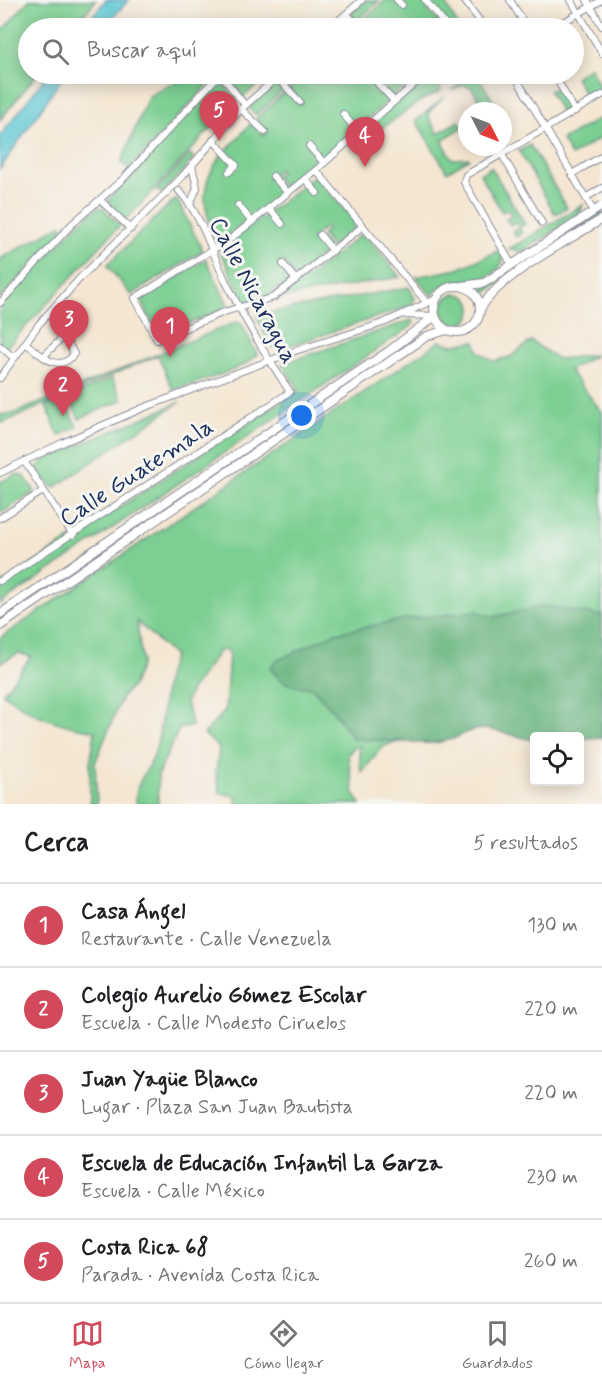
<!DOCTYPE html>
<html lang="es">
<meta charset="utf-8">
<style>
:root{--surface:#fff;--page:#f6f6f6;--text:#202124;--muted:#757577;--line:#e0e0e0;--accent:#d1495b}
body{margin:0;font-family:Mynerve,sans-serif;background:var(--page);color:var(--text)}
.controls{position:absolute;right:18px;bottom:18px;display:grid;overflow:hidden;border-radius:6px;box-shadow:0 3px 15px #0003}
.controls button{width:54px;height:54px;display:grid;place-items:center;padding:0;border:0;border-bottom:2px solid var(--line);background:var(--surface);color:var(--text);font:30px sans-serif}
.compass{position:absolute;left:458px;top:102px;width:54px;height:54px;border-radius:50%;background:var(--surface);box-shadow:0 3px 15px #0003;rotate:132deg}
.you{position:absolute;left:302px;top:416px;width:21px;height:21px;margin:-15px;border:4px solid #fff;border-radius:50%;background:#1a73e8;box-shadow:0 0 0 9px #1a73e833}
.badge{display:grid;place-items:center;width:39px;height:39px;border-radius:50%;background:var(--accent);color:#fff;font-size:20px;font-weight:700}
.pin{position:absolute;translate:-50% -50px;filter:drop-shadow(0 2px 3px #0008)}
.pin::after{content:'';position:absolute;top:32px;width:21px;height:18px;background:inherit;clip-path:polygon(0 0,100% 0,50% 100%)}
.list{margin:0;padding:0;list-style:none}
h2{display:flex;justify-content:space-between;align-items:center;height:78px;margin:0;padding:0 24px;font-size:26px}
h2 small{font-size:20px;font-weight:400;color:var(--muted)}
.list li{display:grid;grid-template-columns:39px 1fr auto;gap:18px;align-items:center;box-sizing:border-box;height:84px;padding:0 24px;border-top:2px solid var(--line)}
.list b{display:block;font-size:22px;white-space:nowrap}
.list p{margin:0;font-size:20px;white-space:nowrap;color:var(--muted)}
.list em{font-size:20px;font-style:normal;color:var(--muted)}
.icon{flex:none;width:33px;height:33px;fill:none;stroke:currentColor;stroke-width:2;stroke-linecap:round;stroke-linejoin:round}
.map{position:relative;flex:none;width:602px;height:804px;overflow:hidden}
.search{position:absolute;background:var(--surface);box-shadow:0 3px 15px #0003;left:18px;right:18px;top:18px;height:66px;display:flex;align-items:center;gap:15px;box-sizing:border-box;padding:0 21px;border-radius:33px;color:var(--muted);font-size:22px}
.sheet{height:498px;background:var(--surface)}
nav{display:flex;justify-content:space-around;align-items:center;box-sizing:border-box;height:84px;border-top:2px solid var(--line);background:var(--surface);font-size:16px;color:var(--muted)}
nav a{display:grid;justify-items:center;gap:3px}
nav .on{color:var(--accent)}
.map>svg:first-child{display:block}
.green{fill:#7bcf92;stroke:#4b7f78;stroke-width:1.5}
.forest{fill:#64b27c;stroke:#40706d;stroke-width:1.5}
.water{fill:#5cc8d4;stroke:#3c7c99;stroke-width:1.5}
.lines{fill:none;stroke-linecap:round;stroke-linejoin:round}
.minor-casing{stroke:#888a98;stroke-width:8}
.tertiary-casing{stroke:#888a98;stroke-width:10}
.minor{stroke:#fff;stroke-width:6}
.tertiary{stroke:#fff;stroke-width:8}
.labels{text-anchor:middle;stroke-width:6;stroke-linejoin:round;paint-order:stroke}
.street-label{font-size:24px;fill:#1b2f5e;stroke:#f6f6f2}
</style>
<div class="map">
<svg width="602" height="804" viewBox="0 0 602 804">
<rect width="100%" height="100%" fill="#f6f6f2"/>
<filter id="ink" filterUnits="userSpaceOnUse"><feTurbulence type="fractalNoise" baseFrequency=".0167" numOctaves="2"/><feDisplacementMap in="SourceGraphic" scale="12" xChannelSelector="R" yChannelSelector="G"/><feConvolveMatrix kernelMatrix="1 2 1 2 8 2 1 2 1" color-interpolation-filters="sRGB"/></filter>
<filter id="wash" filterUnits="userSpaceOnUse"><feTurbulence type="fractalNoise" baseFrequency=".008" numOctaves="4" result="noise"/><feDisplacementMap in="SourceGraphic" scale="24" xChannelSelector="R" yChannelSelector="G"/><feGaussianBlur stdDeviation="1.35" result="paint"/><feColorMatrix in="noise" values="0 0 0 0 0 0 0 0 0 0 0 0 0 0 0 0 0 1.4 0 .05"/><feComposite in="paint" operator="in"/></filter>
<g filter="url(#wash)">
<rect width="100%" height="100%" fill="#f4e6d2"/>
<g class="green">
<polygon points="29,0 96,0 73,28 28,28 28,74 37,74 0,120 0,33"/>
<polygon points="367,0 379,1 356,22 351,14"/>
<polygon points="386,0 394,0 402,8 399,0 420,0 443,28 362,28 358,25"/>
<polygon points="430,0 444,0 459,28 452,28"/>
<polygon points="590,67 602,91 588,100 575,77"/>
<polygon points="197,74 218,74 129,169 121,163 148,97 164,87"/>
<polygon points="224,74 256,74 261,82 243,97"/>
<path d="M305 74H419L392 97 378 80 374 85 390 99 287 190 275 176 281 171 279 169 267 179 272 178 284 191 217 245C204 207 196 188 223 153L237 167 226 151 252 122 264 136 267 133 255 120 288 89 299 105 302 103 289 88Z"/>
<polygon points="428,74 440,84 441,91 422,100 378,131 372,124"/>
<polygon points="472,74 477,74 499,111 476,111 483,106 471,87 462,85 452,90"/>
<polygon points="220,80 237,100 126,220 109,204 109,199"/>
<polygon points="278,81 285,88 256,115 249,108"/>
<polygon points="557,87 570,110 562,114 549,91"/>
<polygon points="444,97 429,112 429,117 438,133 459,121 463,127 442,140 452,159 470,158 447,172 416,121"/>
<polygon points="602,117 602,137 571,156 562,140"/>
<polygon points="530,145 567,208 555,214 519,151"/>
<polygon points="190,154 194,158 162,194 157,190"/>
<polygon points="491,167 525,224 519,228 522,233 516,237 513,231 519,227 515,222 510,225 506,219 511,216 508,209 502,212 480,174"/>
<polygon points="314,176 353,218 355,223 353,230 332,247 322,235 327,229 325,227 311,239 313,241 320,238 329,249 295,277 283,261 279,265 284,267 293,278 264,298 247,303 244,301 220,251"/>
<polygon points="177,200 203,251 131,295 107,265 172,202"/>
<polygon points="583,205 580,214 522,252 509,249"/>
<polygon points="97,208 103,208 120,225 6,348 0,342 0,308 77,225"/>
<polygon points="602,211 602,214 541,252 483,295 480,291"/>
<polygon points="61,225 65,229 0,299 0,259"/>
<polygon points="360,235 368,238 400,277 282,298"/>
<path d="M500 250 503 261C488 294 448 268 432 296L416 277 458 269Z"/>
<polygon points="206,259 229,307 158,336 141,299"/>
<polygon points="409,287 415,298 411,306 280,349 271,347 256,315"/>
<circle cx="457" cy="309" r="15"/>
<polygon points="411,320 414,322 412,326 0,604 0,585 299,390 282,364"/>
<path d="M236 322 242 324 257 354C247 370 193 383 173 390L158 355 3 423 0 421V415L15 413Z"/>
<path d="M440 341 452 345 475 341 478 351 493 361 510 357 531 341 558 359 596 355 569 370 602 412V738L534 736 533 740C519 737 503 731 488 729 469 727 454 740 435 743 420 745 399 738 385 746 374 751 372 765 361 772L359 746 353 748 348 755 354 794 361 804H236V796L220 793 216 773 219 748 204 734 225 711 229 654 226 649 219 651 191 690 186 702 192 726 179 729 158 775V804H137C131 787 150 769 155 752 165 720 160 688 174 656L137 622 142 662 133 685 122 697 95 763 97 804H90V765L95 731C62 726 28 715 3 693L31 657 19 653 0 663V638Z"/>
<polygon points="112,378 122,400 79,419 69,397"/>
<polygon points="63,398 77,427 59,436 46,406"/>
<polygon points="326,399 327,400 0,621 0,619"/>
<polygon points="180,402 54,488 36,470 42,461"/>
<polygon points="17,474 24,476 34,490 33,493 0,514 0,482"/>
</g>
<path class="forest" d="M544 606 602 616V737L580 739V736H534L533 740 488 729 472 730 453 739 432 743 353 739 332 709 311 687C291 687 282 684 270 668L276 661 335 633 406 619 477 611 493 617Z"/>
<g class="water">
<polygon points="106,0 129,0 103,28 82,28"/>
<polygon points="48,74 65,74 0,169 0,136"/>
</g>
</g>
<g filter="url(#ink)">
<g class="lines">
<defs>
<g id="minor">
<polyline points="397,0 402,5"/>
<polyline points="425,0 448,28"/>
<polyline points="464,0 485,28"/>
<polyline points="510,0 527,28"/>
<polyline points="571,0 602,53"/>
<polyline points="587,0 602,26"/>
<polyline points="347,14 360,28"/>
<polyline points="330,28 362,0"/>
<polyline points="553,28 602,0"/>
<polyline points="514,74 594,212"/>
<polyline points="277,77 300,102"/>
<polyline points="378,84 394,101"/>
<polyline points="560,85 575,111"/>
<polyline points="241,109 265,132"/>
<polyline points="343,114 359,133"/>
<polyline points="213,140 236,165 229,172"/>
<polyline points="309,146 324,163"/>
<polyline points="501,153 542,223"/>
<polyline points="316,170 427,303"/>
<polyline points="572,174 602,156"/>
<polyline points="273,176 288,193"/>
<polyline points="305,179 317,193"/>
<polyline points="590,195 602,188"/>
<polyline points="100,200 131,229"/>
<polyline points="191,202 197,188 192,166"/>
<polyline points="238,205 252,222"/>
<polyline points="269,208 282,224"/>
<polyline points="363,226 274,297 224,312 157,340 135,298 233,237 316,170 426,74"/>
<polyline points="320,235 333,251"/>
<polyline points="283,264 296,280"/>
<polyline points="512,265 464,182 466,175 602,95"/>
<polyline points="0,303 71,225 124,178 218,76 222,76 245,105"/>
<polyline points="406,315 435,316"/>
<path d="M25 343C39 352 58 376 74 354L67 341 61 339 43 357"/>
<polyline points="0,346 14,358"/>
<polyline points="0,378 39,324 81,277 180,179 241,109 281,74"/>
<polyline points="24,461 73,535"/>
<polyline points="0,473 62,443 143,408 295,351 383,323 436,299"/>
<polyline points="0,518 43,491"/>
<path d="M0 581 290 392C267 358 246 322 227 284 212 254 202 215 179 191"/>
</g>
<g id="tertiary">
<circle cx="457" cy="309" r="23"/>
<polyline points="462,286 484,283 602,206"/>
<path d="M481 308C501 274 568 241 602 219"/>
<polyline points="0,614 389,351 435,316"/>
<polyline points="0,626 414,345 427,336 447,330"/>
</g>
</defs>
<use href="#minor" class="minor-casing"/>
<use href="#tertiary" class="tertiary-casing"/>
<use href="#minor" class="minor"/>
<use href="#tertiary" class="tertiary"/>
</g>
</g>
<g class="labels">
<g class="street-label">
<text transform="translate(254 290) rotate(62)" y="8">Calle Nicaragua</text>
<text transform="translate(136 472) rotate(-33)" y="8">Calle Guatemala</text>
</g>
</g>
</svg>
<div class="controls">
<button><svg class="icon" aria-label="locate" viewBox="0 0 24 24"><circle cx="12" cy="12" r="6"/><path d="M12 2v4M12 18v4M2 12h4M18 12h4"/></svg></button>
</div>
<svg class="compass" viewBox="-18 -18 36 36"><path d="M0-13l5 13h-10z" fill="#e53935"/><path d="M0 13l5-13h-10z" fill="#757577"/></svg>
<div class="you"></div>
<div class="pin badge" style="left:170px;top:357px">1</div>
<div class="pin badge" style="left:63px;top:416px">2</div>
<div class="pin badge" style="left:69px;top:350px">3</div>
<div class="pin badge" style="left:365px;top:167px">4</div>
<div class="pin badge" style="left:219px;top:141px">5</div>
<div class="search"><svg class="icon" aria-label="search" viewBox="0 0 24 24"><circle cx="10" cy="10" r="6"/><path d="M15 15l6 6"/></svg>Buscar aquí</div>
</div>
<section class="sheet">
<h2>Cerca<small>5 resultados</small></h2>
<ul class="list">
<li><span class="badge">1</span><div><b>Casa Ángel</b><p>Restaurante · Calle Venezuela</p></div><em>130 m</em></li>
<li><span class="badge">2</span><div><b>Colegio Aurelio Gómez Escolar</b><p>Escuela · Calle Modesto Ciruelos</p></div><em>220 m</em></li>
<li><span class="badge">3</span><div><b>Juan Yagüe Blanco</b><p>Lugar · Plaza San Juan Bautista</p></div><em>220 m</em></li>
<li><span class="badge">4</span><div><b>Escuela de Educación Infantil La Garza</b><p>Escuela · Calle México</p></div><em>230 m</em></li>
<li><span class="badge">5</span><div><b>Costa Rica 68</b><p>Parada · Avenida Costa Rica</p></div><em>260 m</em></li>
</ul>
</section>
<nav>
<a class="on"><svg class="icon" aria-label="map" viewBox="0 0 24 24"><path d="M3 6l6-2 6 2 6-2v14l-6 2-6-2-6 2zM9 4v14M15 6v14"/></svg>Mapa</a>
<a><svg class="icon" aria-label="directions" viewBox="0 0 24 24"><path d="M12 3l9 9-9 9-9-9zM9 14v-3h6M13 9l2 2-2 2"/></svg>Cómo llegar</a>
<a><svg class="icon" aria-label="saved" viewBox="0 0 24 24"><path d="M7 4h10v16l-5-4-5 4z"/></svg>Guardados</a>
</nav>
